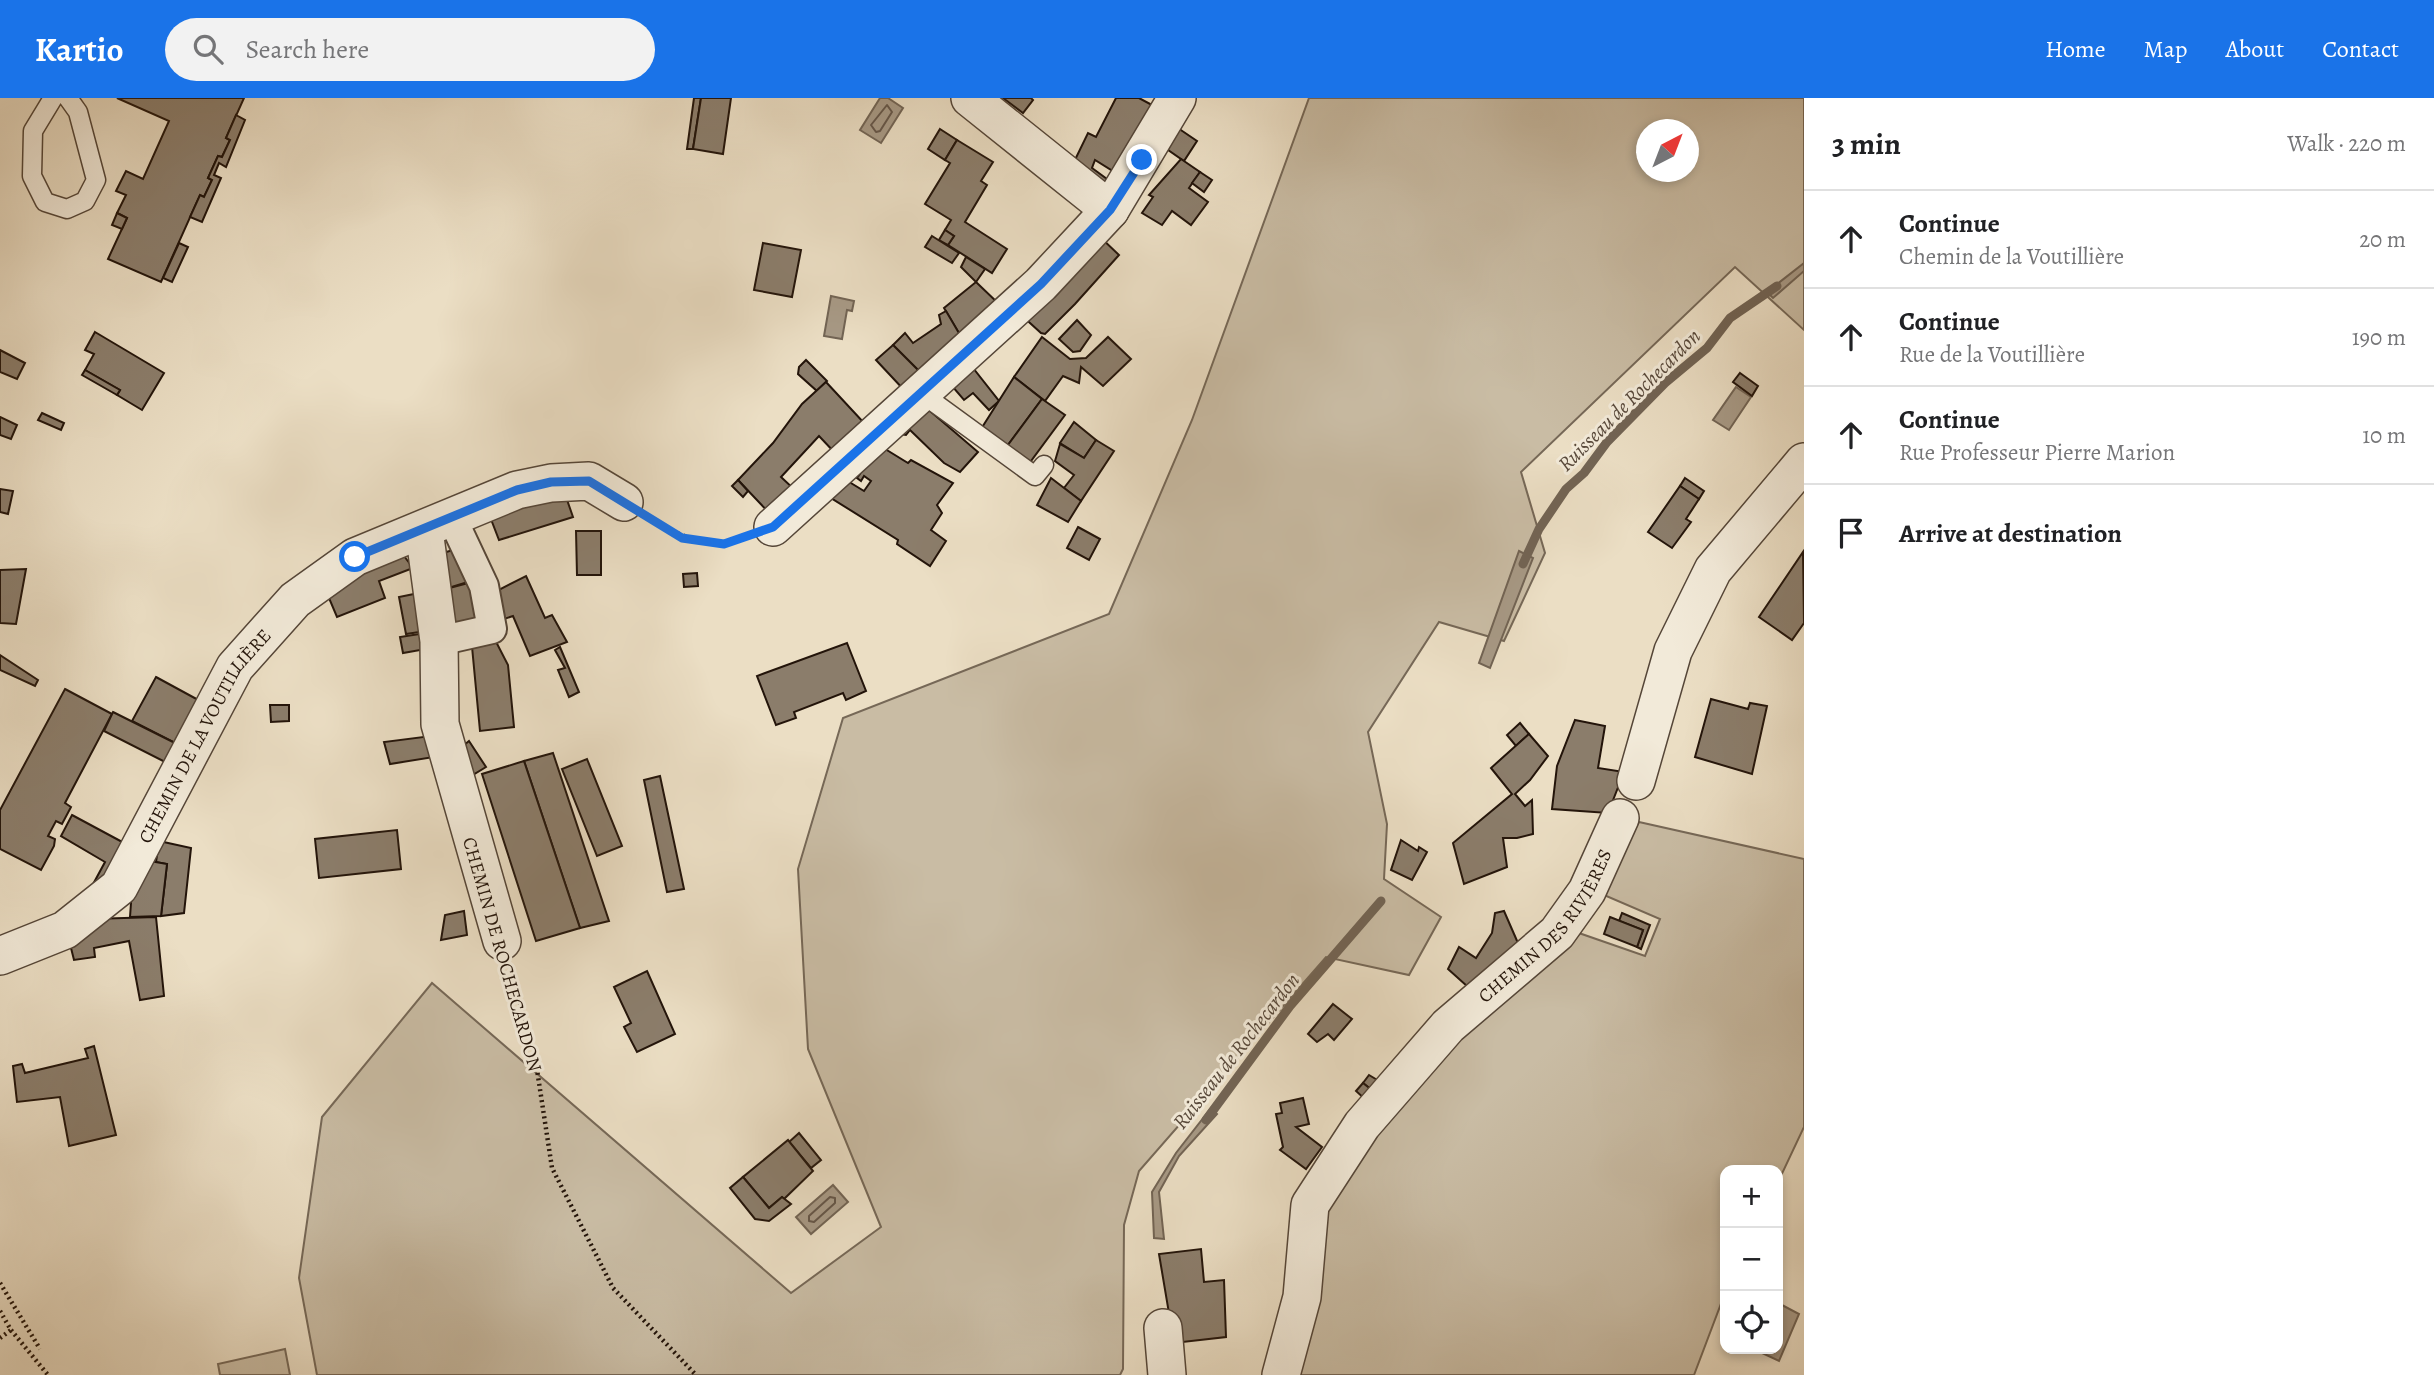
<!DOCTYPE html>
<meta charset="utf-8">
<style>
:root{--surface:#fff;--page:#f2f2f2;--text:#202124;--muted:#757577;--line:#e0e0e0;--accent:#1a73e8}
body{margin:0;font-family:Alegreya,serif;background:var(--page);color:var(--text)}
.controls{position:absolute;right:21px;bottom:21px;display:grid;overflow:hidden;border-radius:14px;box-shadow:0 4px 10px #0003}
.controls button{width:63px;height:63px;display:grid;place-items:center;padding:0;border:0;border-bottom:2px solid var(--line);background:var(--surface);color:var(--text);font:35px sans-serif}
.compass{position:absolute;left:1636px;top:21px;width:63px;height:63px;border-radius:50%;background:var(--surface);box-shadow:0 4px 10px #0003;rotate:42deg}
.stop{position:absolute;width:21px;height:21px;margin:-16px;border:5px solid #1a73e8;border-radius:50%;background:#fff}
.stop.end{background:#1a73e8;border-color:#fff;box-shadow:0 2px 7px #0008}
.list{margin:0;padding:0;list-style:none}
h2{display:flex;justify-content:space-between;align-items:center;height:91px;margin:0;padding:0 28px;font-size:30px}
h2 small{font-size:23px;font-weight:400;color:var(--muted)}
.list li{display:grid;grid-template-columns:46px 1fr auto;gap:21px;align-items:center;box-sizing:border-box;height:98px;padding:0 28px;border-top:2px solid var(--line)}
.list b{display:block;font-size:26px;white-space:nowrap}
.list p{margin:0;font-size:23px;white-space:nowrap;color:var(--muted)}
.list em{font-size:23px;font-style:normal;color:var(--muted)}
.icon{flex:none;width:38px;height:38px;fill:none;stroke:currentColor;stroke-width:2;stroke-linecap:round;stroke-linejoin:round}
.map{position:relative;flex:none;width:1804px;height:1277px;overflow:hidden}
header{display:flex;align-items:center;gap:42px;box-sizing:border-box;height:98px;padding:0 35px;background:var(--accent);color:#fff}
header strong{font-size:33px}
nav{display:flex;gap:38px;margin-inline-start:auto;font-size:24px}
.search{width:490px;height:63px;background:var(--page);display:flex;align-items:center;gap:18px;box-sizing:border-box;padding:0 24px;border-radius:38px;color:var(--muted);font-size:26px}
main{display:flex}
aside{flex:1;background:var(--surface)}
.map>svg:first-child{display:block}
.green{fill:#c9bca4;stroke:#766857;stroke-width:2;fill-rule:evenodd}
.water{fill:#a79985;stroke:#726454;stroke-width:2}
.lines{fill:none;stroke-linecap:round;stroke-linejoin:round}
.shore{stroke:#655648;stroke-width:2}
.stream{stroke:#726454;stroke-width:9}
.building{fill:#8b7d6b;stroke:#23140a;stroke-width:2}
.service-casing{stroke:#554638;stroke-width:21}
.pedestrian-casing{stroke:#554638;stroke-width:32}
.minor-casing{stroke:#554638;stroke-width:40}
.path{stroke:#23140a;stroke-width:4.5;stroke-dasharray:2 3.5;stroke-linecap:butt}
.service{stroke:#f2ead9;stroke-width:18}
.pedestrian{stroke:#f2ead9;stroke-width:28}
.minor{stroke:#f2ead9;stroke-width:37}
.route{stroke:#1a73e8;stroke-width:9}
.labels{text-anchor:middle;stroke-width:6;stroke-linejoin:round;paint-order:stroke}
.street-label{font-size:19px;fill:#23140a;stroke:#f2ead9}
.water-label{font-size:21px;font-style:italic;fill:#58493b;stroke:#f2ead9}
</style>
<header>
<strong>Kartio</strong>
<div class="search"><svg class="icon" aria-label="search" viewBox="0 0 24 24"><circle cx="10" cy="10" r="6"/><path d="M15 15l6 6"/></svg>Search here</div>
<nav><a>Home</a><a>Map</a><a>About</a><a>Contact</a></nav>
</header>
<main>
<div class="map">
<svg width="1804" height="1277" viewBox="0 0 1804 1277">
<rect width="100%" height="100%" fill="#ebdec4"/>
<filter id="stains"><feTurbulence type="fractalNoise" baseFrequency=".00286" numOctaves="4"/><feColorMatrix values="0 0 0 0 .2 0 0 0 0 .09 0 0 0 0 .02 0 0 0 .5 -.17"/></filter>
<radialGradient id="worn" r=".72"><stop offset=".6" stop-color="#630" stop-opacity="0"/><stop offset="1" stop-color="#630" stop-opacity=".3"/></radialGradient>
<g class="green">
<path d="M1309 0H1804V232L1735 169 1521 374 1545 455 1504 543 1439 524 1368 634 1387 726 1384 781 1441 819 1409 877 1326 859 1139 1073 1124 1127 1123 1271 1120 1277H317L299 1180 322 1019 432 885 791 1195 881 1129 808 951 798 771 843 620 1109 516 1192 322ZM1646 32H1688V74H1646Z"/>
<polygon points="1639,724 1804,761 1804,1029 1778,1084 1778,1072 1725,1072 1725,1195 1694,1277 1292,1277 1321,1109 1450,943 1573,833 1645,858 1660,821 1597,794"/>
<polygon points="285,1251 290,1277 220,1277 218,1266"/>
</g>
<g class="water">
<polygon points="880,0 888,0 903,10 881,45 860,32"/>
<polygon points="1804,165 1804,173 1773,200 1767,194"/>
<polygon points="831,198 854,203 852,213 847,212 842,241 824,238"/>
<polygon points="1736,289 1751,299 1729,332 1713,322"/>
<polygon points="1519,453 1533,460 1490,570 1479,565"/>
<polygon points="1211,1010 1217,1016 1179,1058 1159,1094 1164,1141 1154,1140 1152,1094 1176,1055"/>
<polygon points="833,1087 848,1104 811,1136 796,1119"/>
<polygon points="1780,1206 1799,1216 1779,1263 1760,1254 1762,1251 1778,1251"/>
</g>
<g class="lines">
<g class="shore">
<polygon points="887,7 892,14 880,33 876,34 871,27"/>
<polygon points="830,1099 835,1100 835,1105 814,1124 809,1123 809,1118"/>
</g>
<g class="stream">
<polyline points="1523,466 1539,431 1566,391 1584,375 1607,344 1665,285 1707,250 1730,220 1777,188"/>
<polyline points="1206,1022 1290,908 1381,803"/>
</g>
</g>
<g class="building">
<polygon points="117,0 244,0 226,40 230,42 222,59 218,58 208,80 212,82 204,99 200,97 161,184 108,161 127,120 117,115 126,97 116,93 126,73 143,81 169,23"/>
<polygon points="694,0 701,0 693,51 687,51"/>
<polygon points="701,0 731,0 723,56 693,51"/>
<polygon points="1003,0 1031,0 1033,2 1023,15"/>
<polygon points="1116,0 1139,0 1152,7 1116,75 1095,62 1092,70 1111,84 1105,92 1072,68 1088,35 1096,39"/>
<polygon points="236,17 245,22 226,69 219,65 214,77 221,80 202,124 190,119 200,97 204,99 212,82 208,80 218,58 222,59 230,42 226,40"/>
<polygon points="1169,24 1197,43 1184,63 1158,45"/>
<polygon points="940,31 957,42 945,62 928,51"/>
<polygon points="957,42 993,64 981,83 987,87 965,124 1007,151 992,175 948,147 954,138 945,132 951,122 925,106 950,65 945,62"/>
<polygon points="1181,61 1200,74 1189,90 1208,104 1191,127 1172,113 1162,127 1142,115 1153,99 1149,97"/>
<polygon points="1200,74 1212,82 1204,94 1192,85"/>
<polygon points="117,115 127,120 122,131 112,127"/>
<polygon points="945,132 954,138 948,147 939,142"/>
<polygon points="1098,137 1119,157 1075,206 1045,236 1041,235 1019,215"/>
<polygon points="932,138 959,155 952,165 925,149"/>
<polygon points="179,145 188,149 172,184 163,180"/>
<polygon points="763,145 801,152 792,199 754,192"/>
<polygon points="966,159 985,171 976,184 961,169"/>
<polygon points="976,184 1000,207 963,242 944,210"/>
<polygon points="946,213 963,242 922,276 893,247 905,235 913,245 941,226 939,217"/>
<polygon points="1077,222 1091,237 1080,253 1073,254 1059,241"/>
<polygon points="95,234 164,275 142,312 117,297 120,292 85,272 94,256 85,252"/>
<polygon points="1042,239 1070,261 1086,260 1108,239 1131,261 1103,288 1081,269 1079,285 1063,278 1045,303 1014,279"/>
<polygon points="893,247 922,276 905,293 876,262"/>
<polygon points="0,252 25,265 17,281 0,274"/>
<polygon points="966,261 999,303 989,312 973,295 964,302 946,281"/>
<polygon points="806,262 827,283 817,293 798,276 799,269"/>
<polygon points="85,272 120,292 117,297 82,277"/>
<polygon points="1740,275 1758,288 1752,298 1733,284"/>
<polygon points="1014,279 1042,301 1005,351 981,331"/>
<polygon points="826,284 865,326 836,356 819,338 781,379 797,394 772,418 738,382 773,345 802,306"/>
<polygon points="1042,301 1065,317 1028,367 1005,351"/>
<polygon points="923,307 978,354 960,374 944,365 910,332 906,337 900,336"/>
<polygon points="42,315 64,325 61,332 38,322"/>
<polygon points="0,319 17,327 11,341 0,337"/>
<polygon points="1074,324 1096,342 1084,360 1060,345"/>
<polygon points="1096,342 1114,353 1081,403 1064,390 1074,377 1055,363 1060,346 1084,360"/>
<polygon points="877,346 908,365 911,362 953,385 937,407 942,415 931,432 946,443 930,468 897,446 898,442 823,395 841,379 864,393 871,383 864,378 861,383 857,380 860,376 855,372"/>
<polygon points="1051,380 1081,403 1068,424 1037,407"/>
<polygon points="1685,380 1704,393 1699,401 1680,388"/>
<polygon points="738,382 748,393 743,399 732,388"/>
<polygon points="1680,388 1699,401 1686,421 1691,424 1672,450 1648,434"/>
<polygon points="0,391 13,393 8,416 0,414"/>
<polygon points="565,396 573,419 499,442 489,416"/>
<polygon points="1078,429 1100,441 1089,462 1067,450"/>
<polygon points="576,433 601,433 601,477 577,477"/>
<polygon points="459,450 471,483 442,492 437,457"/>
<polygon points="401,454 413,470 379,483 385,500 337,519 326,493"/>
<polygon points="1803,454 1804,525 1792,542 1759,519"/>
<polygon points="26,471 16,526 0,525 0,472"/>
<polygon points="697,475 698,488 684,489 683,476"/>
<polygon points="526,478 545,520 552,517 567,544 530,558 513,518 498,523 489,497"/>
<polygon points="472,484 483,526 448,531 442,492"/>
<polygon points="419,495 426,533 406,536 399,499"/>
<polygon points="491,534 508,567 514,629 480,633 471,538"/>
<polygon points="426,535 426,551 403,555 400,539"/>
<polygon points="847,545 866,593 846,602 843,595 794,614 796,620 776,627 757,578"/>
<polygon points="560,549 579,594 569,599 558,572 565,570 555,552"/>
<polygon points="0,557 38,582 35,588 0,572"/>
<polygon points="156,579 202,604 179,647 132,623"/>
<polygon points="65,591 112,616 65,705 71,709 62,726 56,723 48,738 55,741 54,748 41,772 0,751 0,712"/>
<polygon points="1711,601 1748,611 1750,605 1767,608 1752,676 1695,659"/>
<polygon points="270,607 289,607 289,623 271,624"/>
<polygon points="113,614 179,647 169,666 104,633"/>
<polygon points="1575,622 1605,628 1598,670 1624,674 1608,715 1552,711 1557,668"/>
<polygon points="1520,625 1529,636 1516,648 1507,637"/>
<polygon points="1529,636 1548,658 1530,682 1515,696 1525,708 1532,702 1533,736 1517,740 1503,740 1507,769 1464,786 1453,745 1512,696 1491,670"/>
<polygon points="431,638 434,659 390,666 384,644"/>
<polygon points="469,643 486,669 471,678 457,653"/>
<polygon points="553,655 609,823 580,830 524,663"/>
<polygon points="587,661 622,748 597,758 562,671"/>
<polygon points="524,663 580,830 536,843 482,676"/>
<polygon points="660,678 684,791 667,794 644,682"/>
<polygon points="72,717 126,746 99,795 91,790 105,764 61,738"/>
<polygon points="397,732 401,771 319,780 315,741"/>
<polygon points="1401,742 1418,753 1419,749 1427,754 1412,782 1391,772"/>
<polygon points="159,743 191,750 184,815 161,818 167,766 156,764"/>
<polygon points="144,762 167,766 161,818 130,819 132,791"/>
<polygon points="464,813 467,837 441,842 445,817"/>
<polygon points="1504,813 1521,852 1468,889 1448,871 1459,849 1476,860 1492,835 1495,815"/>
<polygon points="1622,815 1650,827 1641,851 1637,849 1643,832 1619,823"/>
<polygon points="156,819 164,898 140,902 129,843 94,850 95,859 74,862 67,834 92,821"/>
<polygon points="1610,819 1643,832 1637,849 1604,836"/>
<polygon points="647,873 675,936 637,954 624,929 631,925 614,889"/>
<polygon points="1333,906 1352,921 1334,942 1328,936 1317,944 1308,936"/>
<polygon points="94,948 116,1037 69,1048 60,999 17,1004 13,968 22,966 25,975 88,960 85,951"/>
<polygon points="1369,977 1379,983 1373,993 1363,985"/>
<polygon points="1363,985 1373,993 1366,1002 1356,993"/>
<polygon points="1303,1000 1309,1026 1296,1029 1322,1049 1306,1071 1280,1052 1283,1049 1276,1016 1282,1015 1280,1005"/>
<polygon points="799,1035 821,1062 811,1070 789,1044"/>
<polygon points="788,1042 813,1073 784,1101 782,1099 769,1110 743,1079"/>
<polygon points="743,1079 769,1110 782,1099 791,1106 769,1123 755,1121 730,1090"/>
<polygon points="1201,1151 1204,1184 1224,1182 1226,1239 1174,1245 1159,1156"/>
</g>
<g class="lines">
<defs>
<g id="service">
<polyline points="53,0 33,33 32,78 45,104 67,111 85,103 96,82 78,14 68,0"/>
<polyline points="921,295 1035,378 1044,367"/>
</g>
<polyline id="pedestrian" points="439,543 492,531 484,488 452,420"/>
<g id="minor">
<polyline points="970,0 1110,112"/>
<polyline points="773,429 1041,186 1110,112 1177,0"/>
<polyline points="424,432 439,543 440,626 502,843"/>
<polyline points="1636,683 1673,553 1713,472 1804,364"/>
<path id="s1" d="M0 858 65 832 119 789 235 569 295 502 355 459 517 392 551 385 589 383 624 404"/>
<polyline points="1163,1230 1167,1277"/>
<path id="s2" d="M1281 1277 1302 1199 1310 1107 1362 1027 1448 928 1557 835 1587 793 1620 720"/>
</g>
</defs>
<use href="#service" class="service-casing"/>
<use href="#pedestrian" class="pedestrian-casing"/>
<use href="#minor" class="minor-casing"/>
<g class="path">
<path d="M649 420C679 438 707 452 742 440"/>
<polyline points="511,874 534,952 552,1070 613,1190 696,1277"/>
<polyline points="0,1185 40,1251"/>
<polyline points="0,1213 11,1232 48,1277"/>
<polyline points="0,1240 11,1232"/>
</g>
<use href="#service" class="service"/>
<use href="#pedestrian" class="pedestrian"/>
<use href="#minor" class="minor"/>
</g>
<g class="lines">
<polyline class="route" points="355,459 517,392 551,384 589,383 682,440 724,446 773,429 1041,186 1110,112 1142,62"/>
</g>
<g class="labels">
<g class="street-label">
<text dy="7" stroke="none"><textPath href="#s1" startOffset="313">CHEMIN DE LA VOUTILLIÈRE</textPath></text>
<text dy="7" stroke="none"><textPath href="#s2" startOffset="541">CHEMIN DES RIVIÈRES</textPath></text>
<text transform="translate(503 856) rotate(74)" y="7">CHEMIN DE ROCHECARDON</text>
</g>
<g class="water-label">
<text transform="translate(1629 302) rotate(-45)" y="7">Ruisseau de Rochecardon</text>
<text transform="translate(1236 953) rotate(-52)" y="7">Ruisseau de Rochecardon</text>
</g>
</g>
<rect width="100%" height="100%" filter="url(#stains)"/>
<rect width="100%" height="100%" fill="url(#worn)"/>
</svg>
<div class="controls">
<button>+</button>
<button>−</button>
<button><svg class="icon" aria-label="locate" viewBox="0 0 24 24"><circle cx="12" cy="12" r="6"/><path d="M12 2v4M12 18v4M2 12h4M18 12h4"/></svg></button>
</div>
<svg class="compass" viewBox="-18 -18 36 36"><path d="M0-13l5 13h-10z" fill="#e53935"/><path d="M0 13l5-13h-10z" fill="#757577"/></svg>
<div class="stop" style="left:355px;top:459px"></div>
<div class="stop end" style="left:1142px;top:62px"></div>
</div>
<aside>
<h2>3 min<small>Walk · 220 m</small></h2>
<ul class="list">
<li><svg class="icon" aria-label="ahead" viewBox="0 0 24 24"><path d="M12 20V5M6 11l6-6 6 6"/></svg><div><b>Continue</b><p>Chemin de la Voutillière</p></div><em>20 m</em></li>
<li><svg class="icon" aria-label="ahead" viewBox="0 0 24 24"><path d="M12 20V5M6 11l6-6 6 6"/></svg><div><b>Continue</b><p>Rue de la Voutillière</p></div><em>190 m</em></li>
<li><svg class="icon" aria-label="ahead" viewBox="0 0 24 24"><path d="M12 20V5M6 11l6-6 6 6"/></svg><div><b>Continue</b><p>Rue Professeur Pierre Marion</p></div><em>10 m</em></li>
<li><svg class="icon" aria-label="arrive" viewBox="0 0 24 24"><path d="M6 21V4h12l-3 4 3 4H6"/></svg><div><b>Arrive at destination</b></div></li>
</ul>
</aside>
</main>
